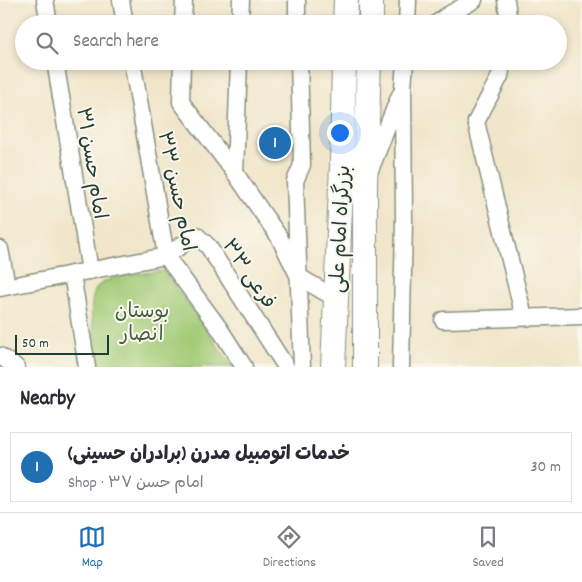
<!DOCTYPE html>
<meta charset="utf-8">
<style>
:root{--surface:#fff;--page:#f7f7f7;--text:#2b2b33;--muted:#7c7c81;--line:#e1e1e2;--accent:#1f6fb2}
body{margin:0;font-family:Dekko,"Playpen Sans Arabic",sans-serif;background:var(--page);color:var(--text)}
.scale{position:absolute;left:15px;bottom:12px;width:94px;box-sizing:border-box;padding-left:5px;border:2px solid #1f3d34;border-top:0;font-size:14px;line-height:18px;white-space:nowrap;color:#1f3d34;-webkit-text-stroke:4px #fbf7ec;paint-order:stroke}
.you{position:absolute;left:339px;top:132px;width:18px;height:18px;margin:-12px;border:4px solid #fff;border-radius:50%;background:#1a73e8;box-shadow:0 0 0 8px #1a73e833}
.badge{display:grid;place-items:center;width:32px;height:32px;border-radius:50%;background:var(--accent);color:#fff;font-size:16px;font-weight:700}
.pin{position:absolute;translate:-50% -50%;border:2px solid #fff;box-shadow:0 1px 5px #0006}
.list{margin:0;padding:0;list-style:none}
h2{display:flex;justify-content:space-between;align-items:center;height:65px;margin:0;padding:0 20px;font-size:21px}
h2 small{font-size:16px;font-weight:400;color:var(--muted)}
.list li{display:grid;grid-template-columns:32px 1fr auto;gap:15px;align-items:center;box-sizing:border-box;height:70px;margin:0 10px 10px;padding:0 10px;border:1px solid var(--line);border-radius:0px}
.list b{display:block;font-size:19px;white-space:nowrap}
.list p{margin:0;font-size:16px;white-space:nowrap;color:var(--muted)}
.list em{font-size:16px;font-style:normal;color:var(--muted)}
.icon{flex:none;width:28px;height:28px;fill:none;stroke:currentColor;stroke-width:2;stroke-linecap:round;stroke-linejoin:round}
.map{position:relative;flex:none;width:582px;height:367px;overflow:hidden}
.search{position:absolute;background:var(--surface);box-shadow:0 2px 8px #0003;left:15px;right:15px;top:15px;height:55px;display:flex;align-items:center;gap:12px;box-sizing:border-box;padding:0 18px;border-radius:28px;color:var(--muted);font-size:19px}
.sheet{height:145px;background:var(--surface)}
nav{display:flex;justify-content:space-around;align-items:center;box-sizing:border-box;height:70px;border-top:1px solid var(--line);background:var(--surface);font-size:14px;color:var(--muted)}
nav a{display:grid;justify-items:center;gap:2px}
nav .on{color:var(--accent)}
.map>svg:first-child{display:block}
.green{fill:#a1ca75;stroke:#608454}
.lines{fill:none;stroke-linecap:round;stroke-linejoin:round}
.minor-casing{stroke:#889280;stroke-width:19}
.highway-casing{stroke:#889280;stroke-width:26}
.minor{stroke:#fff;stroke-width:16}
.highway{stroke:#fff;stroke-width:24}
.labels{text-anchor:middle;stroke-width:4;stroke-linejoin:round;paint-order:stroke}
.street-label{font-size:20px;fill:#1f3d34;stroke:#fbf7ec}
.park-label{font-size:20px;fill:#406044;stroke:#fbf7ec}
</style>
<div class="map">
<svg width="582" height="367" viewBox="0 0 582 367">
<rect width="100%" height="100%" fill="#fbf7ec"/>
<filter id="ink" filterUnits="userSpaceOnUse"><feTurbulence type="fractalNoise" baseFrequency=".02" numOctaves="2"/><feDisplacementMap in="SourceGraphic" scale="10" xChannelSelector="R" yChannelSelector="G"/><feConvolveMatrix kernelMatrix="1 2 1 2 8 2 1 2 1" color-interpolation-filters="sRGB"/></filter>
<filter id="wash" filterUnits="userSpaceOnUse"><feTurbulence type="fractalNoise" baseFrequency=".0096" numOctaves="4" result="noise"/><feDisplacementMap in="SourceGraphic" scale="20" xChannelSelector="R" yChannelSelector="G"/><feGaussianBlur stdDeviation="1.12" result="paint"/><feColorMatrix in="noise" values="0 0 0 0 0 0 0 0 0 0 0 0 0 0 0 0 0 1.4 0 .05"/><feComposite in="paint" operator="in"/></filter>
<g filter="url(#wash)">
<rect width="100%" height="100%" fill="#f1e6cb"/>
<path class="green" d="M164 271 233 367H101C97 347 81 294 103 282 116 275 148 273 164 271Z"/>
</g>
<g filter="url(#ink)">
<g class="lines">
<defs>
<g id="minor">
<polyline points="45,0 49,24"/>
<polyline points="121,0 125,24"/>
<polyline points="297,0 297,24"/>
<polyline points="506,0 509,24"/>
<polyline points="183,24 184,0"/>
<polyline points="240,24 241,0"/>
<polyline points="407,24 408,0"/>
<polyline points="436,24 445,17 474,0"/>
<polyline points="55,61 90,271"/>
<polyline points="132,61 166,256 219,328 244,367"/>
<polyline points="182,61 181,102 235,173 279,237 299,277 335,298"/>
<polyline points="299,61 302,165 295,181 302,367"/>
<polyline points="503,61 500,76 476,122 524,317"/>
<polyline points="370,170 400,95"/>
<polyline points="235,173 239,61"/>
<polyline points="0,249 7,286"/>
<polyline points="72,274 87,367"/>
<polyline points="0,288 166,256 196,235 208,246 286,367"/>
<polyline points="443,320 582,316"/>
<polyline points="0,356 16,367"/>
<polyline points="401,367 404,221 403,88 405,61"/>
</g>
<g id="highway">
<polyline points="345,24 346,0"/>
<polyline points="371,24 371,0"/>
<polyline points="333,367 342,165 344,61"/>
<polyline points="365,367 365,184 369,61"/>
</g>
</defs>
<use href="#minor" class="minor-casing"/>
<use href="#highway" class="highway-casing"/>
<use href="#minor" class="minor"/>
<use href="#highway" class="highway"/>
</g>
</g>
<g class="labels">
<g class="street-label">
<text transform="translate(93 163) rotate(81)" y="7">امام حسن ۳۱</text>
<text transform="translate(178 191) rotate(78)" y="7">امام حسن ۳۳</text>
<text transform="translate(339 229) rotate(-87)" y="7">بزرگراه امام علی</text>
<text transform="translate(250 273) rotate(56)" y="7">فرعی ۳۳</text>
</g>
<g class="park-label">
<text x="142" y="317">بوستان<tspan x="142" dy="23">انصار</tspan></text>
</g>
</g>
</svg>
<div class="scale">50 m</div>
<div class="you"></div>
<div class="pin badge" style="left:275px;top:143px">1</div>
<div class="search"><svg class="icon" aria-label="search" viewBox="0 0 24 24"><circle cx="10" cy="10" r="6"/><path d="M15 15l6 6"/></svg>Search here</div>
</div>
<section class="sheet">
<h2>Nearby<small></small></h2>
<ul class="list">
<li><span class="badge">1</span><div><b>خدمات اتومبیل مدرن (برادران حسینی)</b><p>Shop · امام حسن ۳۷</p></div><em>30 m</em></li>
</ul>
</section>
<nav>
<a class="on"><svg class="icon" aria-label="map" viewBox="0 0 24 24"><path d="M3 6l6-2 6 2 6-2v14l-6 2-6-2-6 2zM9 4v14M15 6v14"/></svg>Map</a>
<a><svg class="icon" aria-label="directions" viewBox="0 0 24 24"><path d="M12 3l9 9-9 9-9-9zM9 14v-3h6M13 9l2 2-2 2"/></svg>Directions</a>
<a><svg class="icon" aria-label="saved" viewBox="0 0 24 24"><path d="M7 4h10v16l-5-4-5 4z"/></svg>Saved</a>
</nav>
